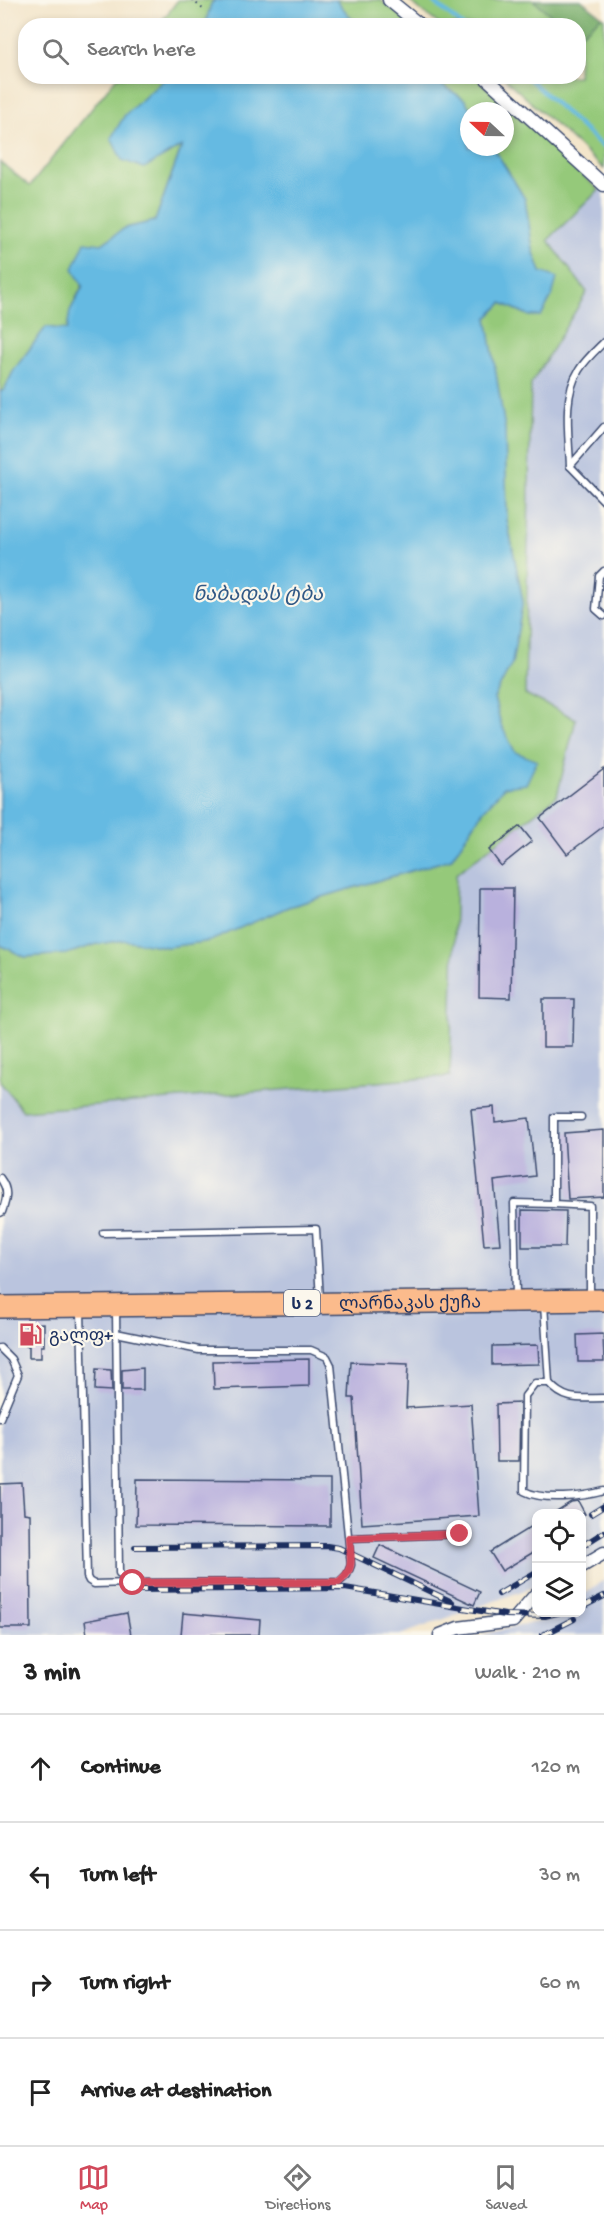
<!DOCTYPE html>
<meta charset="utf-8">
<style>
:root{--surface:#fff;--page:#f6f6f6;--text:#222;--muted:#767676;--line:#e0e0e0;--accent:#d1495b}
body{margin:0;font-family:"Gochi Hand","Noto Sans Georgian",sans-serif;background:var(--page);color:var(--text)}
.controls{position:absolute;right:18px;bottom:18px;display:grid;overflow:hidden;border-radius:12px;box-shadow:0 3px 9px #0003}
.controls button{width:54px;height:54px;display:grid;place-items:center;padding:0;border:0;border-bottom:2px solid var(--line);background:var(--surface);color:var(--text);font:30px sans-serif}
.compass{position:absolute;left:460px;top:102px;width:54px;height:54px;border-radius:50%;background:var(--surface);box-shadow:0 3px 9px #0003;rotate:292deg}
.stop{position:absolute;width:18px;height:18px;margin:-14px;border:4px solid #d1495b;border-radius:50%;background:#fff}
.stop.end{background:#d1495b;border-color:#fff;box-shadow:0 2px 6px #0008}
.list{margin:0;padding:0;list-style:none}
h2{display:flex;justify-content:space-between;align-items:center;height:78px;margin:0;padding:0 24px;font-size:26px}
h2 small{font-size:20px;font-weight:400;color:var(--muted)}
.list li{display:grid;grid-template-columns:39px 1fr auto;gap:18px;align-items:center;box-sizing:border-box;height:108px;padding:0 24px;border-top:2px solid var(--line)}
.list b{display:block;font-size:22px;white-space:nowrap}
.list em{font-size:20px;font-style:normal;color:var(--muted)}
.icon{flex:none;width:33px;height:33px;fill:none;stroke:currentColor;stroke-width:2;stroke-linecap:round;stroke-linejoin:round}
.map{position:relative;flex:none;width:604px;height:1635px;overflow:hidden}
.search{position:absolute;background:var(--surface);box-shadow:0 3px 9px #0003;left:18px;right:18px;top:18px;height:66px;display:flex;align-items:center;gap:15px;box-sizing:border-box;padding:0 21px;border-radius:24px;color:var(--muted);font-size:22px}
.sheet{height:510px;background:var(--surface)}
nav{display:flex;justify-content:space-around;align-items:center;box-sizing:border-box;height:84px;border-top:2px solid var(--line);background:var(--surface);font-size:16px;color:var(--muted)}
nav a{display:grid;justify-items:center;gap:3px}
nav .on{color:var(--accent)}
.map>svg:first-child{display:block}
.industrial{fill:#bac4de}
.green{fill:#95c97a;stroke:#587c6c;stroke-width:1.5}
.forest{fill:#78ad6a;stroke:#4a6e64;stroke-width:1.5}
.water{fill:#65bae2;stroke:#4074a0;stroke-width:1.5}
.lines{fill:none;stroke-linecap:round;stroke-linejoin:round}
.stream{stroke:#65bae2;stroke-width:4}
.building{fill:#b9b1dd}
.lane-casing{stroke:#3b4a6e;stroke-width:9}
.street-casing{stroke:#3b4a6e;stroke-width:15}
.highway-casing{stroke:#3b4a6e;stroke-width:24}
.path{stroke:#3b4a6e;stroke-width:2;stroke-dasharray:1.5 4.5;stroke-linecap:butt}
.lane{stroke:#fff;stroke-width:6}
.street{stroke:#fff;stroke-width:12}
.highway{stroke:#fbbb8c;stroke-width:21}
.rail-casing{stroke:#1b2f5e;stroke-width:6}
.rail{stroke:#fbf7ec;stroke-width:4;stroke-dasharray:11;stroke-linecap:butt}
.route{stroke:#d1495b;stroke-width:8}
.labels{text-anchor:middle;stroke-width:4.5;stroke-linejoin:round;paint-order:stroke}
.shield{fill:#fbf7ec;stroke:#5e6b89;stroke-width:1.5}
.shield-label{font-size:16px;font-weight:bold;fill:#1b2f5e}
.street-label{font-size:18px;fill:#1b2f5e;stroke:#fbf7ec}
.poi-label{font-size:18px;fill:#1b2f5e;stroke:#fbf7ec;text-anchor:start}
.water-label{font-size:20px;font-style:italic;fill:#315986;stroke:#fbf7ec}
</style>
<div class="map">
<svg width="604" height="1635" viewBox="0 0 604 1635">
<rect width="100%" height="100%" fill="#fbf7ec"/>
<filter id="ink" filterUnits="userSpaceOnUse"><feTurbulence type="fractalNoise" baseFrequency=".0167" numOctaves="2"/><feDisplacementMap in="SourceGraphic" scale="12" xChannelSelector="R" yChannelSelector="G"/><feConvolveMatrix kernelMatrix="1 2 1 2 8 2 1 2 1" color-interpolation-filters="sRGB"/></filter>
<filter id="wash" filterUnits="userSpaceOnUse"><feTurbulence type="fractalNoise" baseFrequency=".008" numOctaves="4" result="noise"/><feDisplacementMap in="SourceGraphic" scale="24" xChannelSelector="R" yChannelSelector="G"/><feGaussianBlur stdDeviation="1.35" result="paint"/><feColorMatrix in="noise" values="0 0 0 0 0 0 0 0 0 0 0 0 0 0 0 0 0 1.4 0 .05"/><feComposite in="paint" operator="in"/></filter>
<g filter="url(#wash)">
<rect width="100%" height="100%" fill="#f3e5ca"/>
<g class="industrial">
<polygon points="604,185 604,1553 582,1566 582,1514 536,1514 536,1586 400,1635 0,1635 0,1082 23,1111 450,1076 456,874 557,796 576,720 525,694 531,384 587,292 547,240"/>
<polygon points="604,1580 604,1635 480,1635 550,1619 559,1613 582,1612 582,1596"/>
</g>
<g class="green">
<polygon points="178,0 215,0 211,4 205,25 158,26"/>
<polygon points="336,0 380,0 412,25 361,25 351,18"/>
<polygon points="408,0 533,0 563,25 440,25"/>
<polygon points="602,16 604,18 604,169 503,77 578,76 579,36"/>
<polygon points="117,77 168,77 125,115 168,155 182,145 155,221 125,228 102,244 70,311 67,330 46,327 14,370 4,390 0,392 0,162 30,186"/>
<polygon points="430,77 475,77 599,190 548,240 587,292 531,384 525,694 576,719 557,796 456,874 450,1076 23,1111 0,1082 0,945 25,957 66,954 97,944 125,940 167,947 210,941 288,907 451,859 483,811 504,787 515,752 501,725 494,698 512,663 523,601 507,520 505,429 487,318 502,303 530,316 541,272 533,250 525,199 493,147 505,147 505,111 472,111 464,99"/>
</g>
<polygon class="forest" points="533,0 581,0 602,16 579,36 578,26 563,25"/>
<g class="water">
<polygon points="215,0 336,0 351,18 361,25 205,25 211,4"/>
<polygon points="168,76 430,77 464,99 472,111 469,111 469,147 493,147 525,199 533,250 541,272 557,278 552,296 541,316 530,316 502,303 487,318 505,429 507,520 523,601 512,663 494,698 501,725 515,752 537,761 526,784 504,787 483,811 451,859 288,907 210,941 167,947 125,940 97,944 66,954 25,957 0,945 0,392 4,390 14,370 46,327 67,330 70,311 83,286 73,269 85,242 102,244 125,228 155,221 182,146 144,168 122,160 111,138 125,115"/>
</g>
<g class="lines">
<g class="stream">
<polyline points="431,0 463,26"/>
<polyline points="526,76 604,148"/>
</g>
</g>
<g id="blocks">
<g class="building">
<polygon points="604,769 604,826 567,854 540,818"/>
<polygon points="520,826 532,841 501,866 489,850"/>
<polygon points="480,888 513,888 511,998 479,997"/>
<polygon points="543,999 574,999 573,1047 543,1047"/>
<polygon points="494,1107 495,1122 529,1118 535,1176 494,1181 500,1244 484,1245 471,1109"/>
<polygon points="604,1130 604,1197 568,1199 564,1133"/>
<polygon points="522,1210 566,1211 565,1247 522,1247"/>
<polygon points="44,1323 44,1346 41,1346 41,1358 29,1358 29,1346 26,1346 26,1324"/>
<polygon points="603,1334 604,1362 578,1362 577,1335"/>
<polygon points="538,1345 539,1364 492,1365 492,1346"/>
<polygon points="309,1359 309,1386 214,1389 213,1361"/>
<polygon points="351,1362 408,1364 406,1408 471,1404 479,1516 362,1524 354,1398 349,1398"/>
<polygon points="143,1368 143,1390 122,1390 122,1370"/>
<polygon points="96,1369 111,1370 112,1391 95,1390"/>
<polygon points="520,1403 519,1461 497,1461 496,1404"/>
<polygon points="137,1479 330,1480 330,1526 136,1525"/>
<polygon points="22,1483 24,1513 30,1514 31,1628 0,1628 0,1484"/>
<polygon points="578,1501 585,1514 552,1514 571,1502"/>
<polygon points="537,1523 537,1550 502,1571 490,1552"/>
<polygon points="380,1545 480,1592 474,1605 374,1558"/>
<polygon points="127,1613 131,1635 87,1635 85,1621"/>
<polygon points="183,1613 260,1620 259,1635 181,1635"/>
</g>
</g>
</g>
<g filter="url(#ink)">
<use href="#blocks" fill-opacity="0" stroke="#3b4a6e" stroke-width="1.5"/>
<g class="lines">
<defs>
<g id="lane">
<path d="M604 342C596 350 585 360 579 370 562 397 569 436 570 466L604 501"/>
<polyline points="570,466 604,427"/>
<polyline points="604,571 599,576 596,609 604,616"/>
<path d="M0 1178C9 1190 7 1198 2 1212L0 1213"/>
<polyline points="554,1204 590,1206 590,1296"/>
<polyline points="103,1233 316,1229 320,1300"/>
<polyline points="516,1297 514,1203 554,1204 554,1117 581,1117"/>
<path d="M544 1304 549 1383C565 1402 581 1398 604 1398"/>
<polyline points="81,1310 87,1577 89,1581 94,1584 130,1583"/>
<polyline points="116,1310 119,1573 125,1580 133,1583 339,1582 347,1575 351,1565 331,1365 327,1357 311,1350 199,1350 116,1333"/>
<polyline points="0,1348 11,1359 18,1375 0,1418"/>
<path d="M549 1383H535L525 1396 524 1491C543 1501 583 1497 604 1491"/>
<polyline points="349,1538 461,1534"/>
</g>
<g id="street">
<polyline points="389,0 421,26"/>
<polyline points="484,76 604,185"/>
<polyline points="582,1566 604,1553"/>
<polyline points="440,1635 458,1628 513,1621 536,1594"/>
</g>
<g id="highway">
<path id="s1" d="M0 1307 604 1300"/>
</g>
</defs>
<use href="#lane" class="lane-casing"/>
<use href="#street" class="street-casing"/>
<use href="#highway" class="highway-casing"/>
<polyline class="path" points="192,0 204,10"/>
<use href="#lane" class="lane"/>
<use href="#street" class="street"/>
<use href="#highway" class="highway"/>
<defs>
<g id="rail">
<polyline points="591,1514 604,1506"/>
<polyline points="582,1546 604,1532"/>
<polyline points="135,1547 327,1546 339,1548 452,1602"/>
<polyline points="135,1590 345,1588 505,1615 545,1616 561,1612"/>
<polyline points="499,1594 536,1572"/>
<polyline points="582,1607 604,1596"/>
<polyline points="543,1635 574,1619"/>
</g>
</defs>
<use href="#rail" class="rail-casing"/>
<use href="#rail" class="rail"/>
</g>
</g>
<g class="lines" filter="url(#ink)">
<path class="route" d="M133 1583 339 1582C356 1568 350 1558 349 1538L460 1534"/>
</g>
<defs>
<symbol id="fuel-bare" viewBox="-9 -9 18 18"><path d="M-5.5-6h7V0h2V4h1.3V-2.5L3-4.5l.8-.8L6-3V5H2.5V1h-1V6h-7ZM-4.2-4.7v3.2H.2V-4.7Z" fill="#d1495b" stroke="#fbf7ec" stroke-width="2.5" paint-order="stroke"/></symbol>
</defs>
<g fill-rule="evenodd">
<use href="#fuel-bare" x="14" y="1318" width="33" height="33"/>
</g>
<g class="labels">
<rect class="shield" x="284" y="1290" width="36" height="26" rx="4.5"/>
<g class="shield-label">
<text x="302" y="1309">ს 2</text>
</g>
<g class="street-label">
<text dy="6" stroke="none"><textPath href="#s1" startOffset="410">ლარნაკას ქუჩა</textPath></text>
</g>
<g class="poi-label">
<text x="49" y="1341">გალფ+</text>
</g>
<g class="water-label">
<text x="258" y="600">ნაბადას ტბა</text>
</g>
</g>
</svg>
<div class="controls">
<button><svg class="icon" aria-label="locate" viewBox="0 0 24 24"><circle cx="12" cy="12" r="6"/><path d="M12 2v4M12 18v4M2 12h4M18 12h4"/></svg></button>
<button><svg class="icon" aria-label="layers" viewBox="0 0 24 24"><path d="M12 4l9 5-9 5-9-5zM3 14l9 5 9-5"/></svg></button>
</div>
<svg class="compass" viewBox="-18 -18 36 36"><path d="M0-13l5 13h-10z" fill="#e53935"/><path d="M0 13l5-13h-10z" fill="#767676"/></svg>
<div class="stop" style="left:133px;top:1583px"></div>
<div class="stop end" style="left:460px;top:1534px"></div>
<div class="search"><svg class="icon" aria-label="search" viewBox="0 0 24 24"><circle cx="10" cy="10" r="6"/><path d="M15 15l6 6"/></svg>Search here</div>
</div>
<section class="sheet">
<h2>3 min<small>Walk · 210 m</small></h2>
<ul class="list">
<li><svg class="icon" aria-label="ahead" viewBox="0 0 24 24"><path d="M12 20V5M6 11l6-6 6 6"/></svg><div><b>Continue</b></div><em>120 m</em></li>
<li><svg class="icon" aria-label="left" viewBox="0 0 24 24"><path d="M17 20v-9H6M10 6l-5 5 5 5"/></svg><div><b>Turn left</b></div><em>30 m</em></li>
<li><svg class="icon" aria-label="right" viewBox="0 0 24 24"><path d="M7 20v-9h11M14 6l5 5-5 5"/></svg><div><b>Turn right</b></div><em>60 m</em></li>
<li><svg class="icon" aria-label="arrive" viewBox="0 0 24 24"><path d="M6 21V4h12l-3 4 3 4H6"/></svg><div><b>Arrive at destination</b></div></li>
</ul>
</section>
<nav>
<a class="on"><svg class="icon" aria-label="map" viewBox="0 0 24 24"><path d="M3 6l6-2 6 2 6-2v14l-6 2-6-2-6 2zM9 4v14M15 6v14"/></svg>Map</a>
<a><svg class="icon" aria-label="directions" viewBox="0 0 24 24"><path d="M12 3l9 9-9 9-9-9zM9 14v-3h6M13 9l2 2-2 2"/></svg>Directions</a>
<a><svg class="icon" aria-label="saved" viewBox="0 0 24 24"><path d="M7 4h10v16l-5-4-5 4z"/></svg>Saved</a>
</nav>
